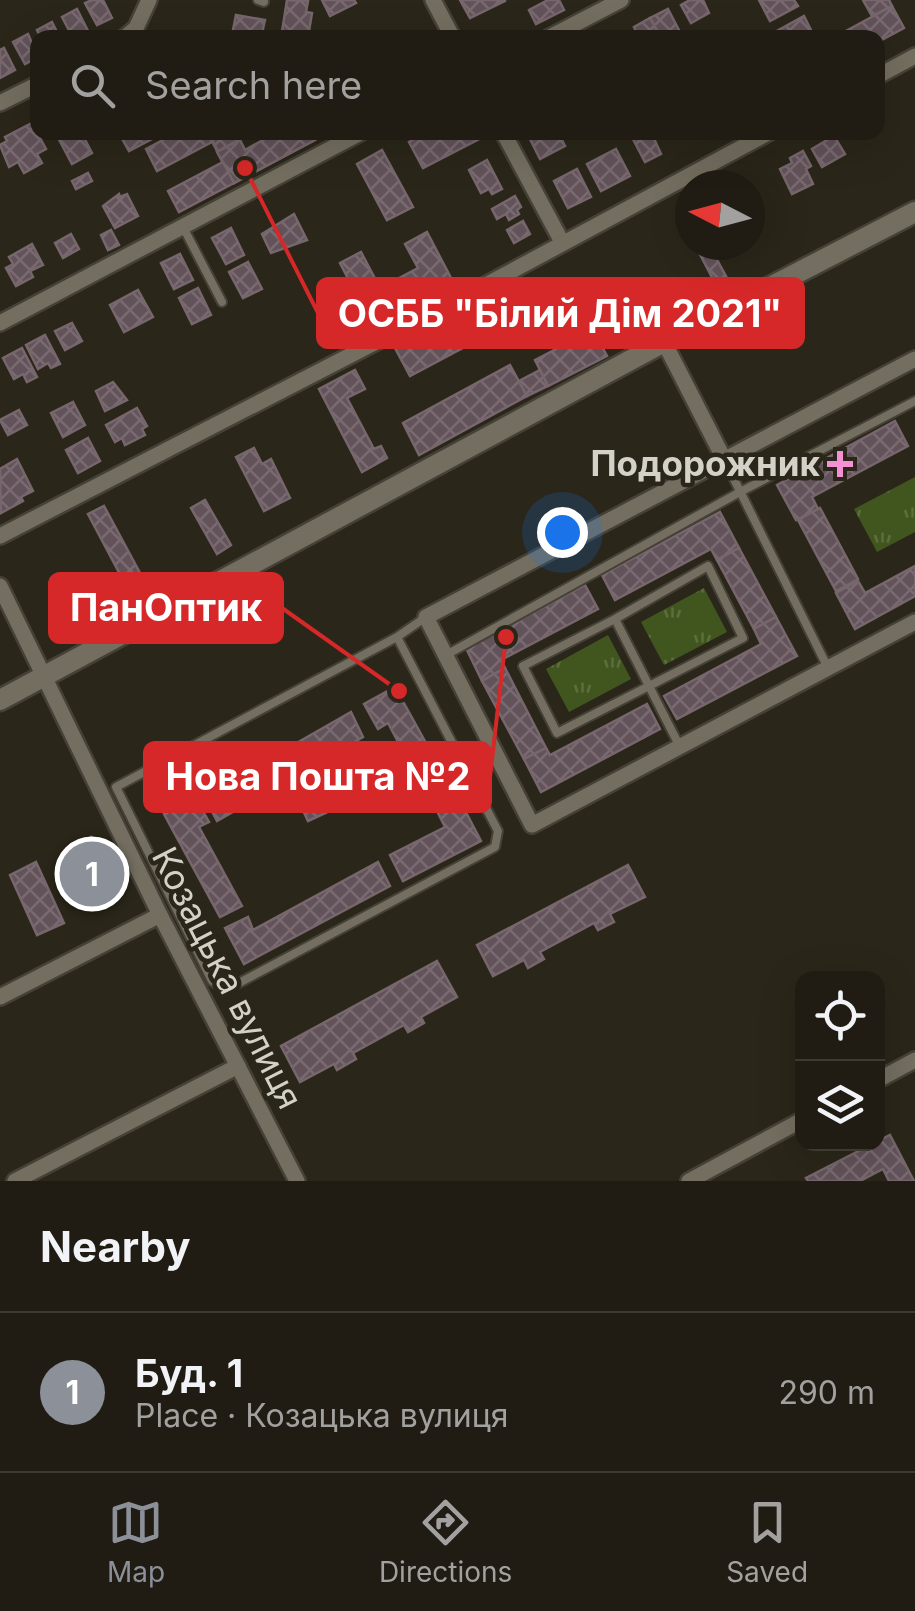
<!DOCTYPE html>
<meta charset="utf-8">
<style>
:root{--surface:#201c13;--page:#2d2921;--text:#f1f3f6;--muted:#a2a1a0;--line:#3d3a33;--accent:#8c9099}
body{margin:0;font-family:Inter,sans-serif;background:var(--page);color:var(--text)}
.controls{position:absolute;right:30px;bottom:30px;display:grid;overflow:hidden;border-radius:20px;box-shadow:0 10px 40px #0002}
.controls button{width:90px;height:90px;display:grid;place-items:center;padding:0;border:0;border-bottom:2px solid var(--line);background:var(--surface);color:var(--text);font:50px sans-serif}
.compass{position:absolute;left:675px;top:170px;width:90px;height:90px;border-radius:50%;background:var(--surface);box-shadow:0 10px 40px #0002;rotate:276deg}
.you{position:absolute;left:562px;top:532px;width:35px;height:35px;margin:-25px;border:8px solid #fff;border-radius:50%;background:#1a73e8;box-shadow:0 0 0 15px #1a73e833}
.badge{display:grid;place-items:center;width:65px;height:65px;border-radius:50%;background:var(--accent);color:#fff;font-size:32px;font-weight:700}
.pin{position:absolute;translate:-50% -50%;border:5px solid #fff;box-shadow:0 2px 10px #0006}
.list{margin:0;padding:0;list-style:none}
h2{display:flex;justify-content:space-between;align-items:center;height:130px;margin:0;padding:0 40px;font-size:42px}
h2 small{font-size:32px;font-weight:400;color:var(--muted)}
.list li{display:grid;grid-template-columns:65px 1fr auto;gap:30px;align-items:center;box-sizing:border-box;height:160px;padding:0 40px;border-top:2px solid var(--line)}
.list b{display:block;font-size:38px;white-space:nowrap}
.list p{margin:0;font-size:32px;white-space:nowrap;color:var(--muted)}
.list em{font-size:32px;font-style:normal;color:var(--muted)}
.icon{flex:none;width:55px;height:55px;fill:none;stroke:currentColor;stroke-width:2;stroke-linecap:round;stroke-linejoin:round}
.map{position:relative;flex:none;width:915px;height:1181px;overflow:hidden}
.search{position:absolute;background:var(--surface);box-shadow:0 10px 40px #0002;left:30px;right:30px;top:30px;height:110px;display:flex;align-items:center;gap:25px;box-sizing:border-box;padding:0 35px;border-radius:20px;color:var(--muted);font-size:38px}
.sheet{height:290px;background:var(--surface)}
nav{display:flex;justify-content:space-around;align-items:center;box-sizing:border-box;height:140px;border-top:2px solid var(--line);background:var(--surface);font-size:28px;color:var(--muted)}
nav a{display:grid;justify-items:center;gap:5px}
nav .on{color:var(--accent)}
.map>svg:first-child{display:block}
.park{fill:url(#park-tufts)}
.building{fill:url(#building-cross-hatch);stroke:#77676d;stroke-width:2.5}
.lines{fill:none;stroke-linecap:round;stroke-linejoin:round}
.service-casing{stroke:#454137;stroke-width:12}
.minor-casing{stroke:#454137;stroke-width:20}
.tertiary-casing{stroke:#454137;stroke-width:25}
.service{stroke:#736e5f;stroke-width:8}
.minor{stroke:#736e5f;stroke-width:15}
.tertiary{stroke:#736e5f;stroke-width:20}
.poi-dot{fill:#f491d4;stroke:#2a2619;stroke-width:4}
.labels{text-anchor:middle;stroke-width:9;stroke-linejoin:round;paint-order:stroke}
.poi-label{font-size:35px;font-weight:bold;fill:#d4d1c9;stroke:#2a2619;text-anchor:end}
.street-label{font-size:35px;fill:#d4d1c9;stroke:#2a2619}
.leader{fill:none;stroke:#d62828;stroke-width:4}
.callout-dot{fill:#d62828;stroke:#2a2619;stroke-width:4}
.callout{fill:#d62828;stroke:#d62828;stroke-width:4}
.callout-label{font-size:38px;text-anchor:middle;font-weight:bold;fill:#fff}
</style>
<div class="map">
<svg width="915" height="1181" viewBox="0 0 915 1181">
<defs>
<pattern id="park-tufts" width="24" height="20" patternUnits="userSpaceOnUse" patternTransform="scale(2.5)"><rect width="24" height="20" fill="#41561f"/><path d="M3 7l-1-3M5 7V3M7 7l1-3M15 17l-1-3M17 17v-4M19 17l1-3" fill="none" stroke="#5c6d3e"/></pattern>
<pattern id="building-cross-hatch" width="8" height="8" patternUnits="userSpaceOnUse" patternTransform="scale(2.5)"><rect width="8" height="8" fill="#625259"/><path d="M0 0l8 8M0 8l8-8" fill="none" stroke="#786a70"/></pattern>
</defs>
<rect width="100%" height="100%" fill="#2a2619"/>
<g class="park">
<polygon points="915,477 915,532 877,552 854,509"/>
<polygon points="704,588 727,632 664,665 641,622"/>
<polygon points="608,635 631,679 569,712 546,669"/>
</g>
<g class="building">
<polygon points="92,0 103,0 112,18 97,25 85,3"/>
<polygon points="287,0 308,1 306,12 312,13 308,37 281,38"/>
<polygon points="322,0 354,0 356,3 330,16"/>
<polygon points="460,0 505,0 505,1 470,18"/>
<polygon points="548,0 559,0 564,10 536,24 529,10"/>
<polygon points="690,0 703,0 709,13 691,23 681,5"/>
<polygon points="759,0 794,0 798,6 770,21"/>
<polygon points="863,0 889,0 892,6 872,16"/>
<polygon points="892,6 904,28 878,42 878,38 833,38"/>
<polygon points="77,9 88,31 73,38 62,17"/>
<polygon points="668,9 680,32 671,38 661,38 650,18"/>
<polygon points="236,15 265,20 261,38 232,35"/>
<polygon points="804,16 815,38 764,38"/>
<polygon points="650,18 661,38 639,38 634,27"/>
<polygon points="52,22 60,38 41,38 37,30"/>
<polygon points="28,34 38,57 25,64 13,42"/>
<polygon points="4,48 15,70 0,78 0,50"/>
<polygon points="32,123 46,149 37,154 42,163 24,173 18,162 9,167 0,145 7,141 5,137"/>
<polygon points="55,132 81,132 92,153 72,164"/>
<polygon points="123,132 151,132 154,138 129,151 121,137"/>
<polygon points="178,132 207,132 212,142 157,171 146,149"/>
<polygon points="207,132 235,132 245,150 278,132 311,132 315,140 234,183"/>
<polygon points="208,132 236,132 240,139 218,151"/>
<polygon points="278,132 311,132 315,140 234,183 217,152 240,140 245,150"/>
<polygon points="427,132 484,132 485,136 423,168 409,142"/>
<polygon points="542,132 558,132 565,146 540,159 530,139"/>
<polygon points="647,132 651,132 661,154 645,162 633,139"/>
<polygon points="834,136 845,154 822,167 812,149"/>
<polygon points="616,149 630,176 601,191 587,164"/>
<polygon points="382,150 413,207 387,220 357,164"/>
<polygon points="803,151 811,166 806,169 813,184 792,194 780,169 792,163 790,158"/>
<polygon points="487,160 502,189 492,194 489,189 481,193 469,170"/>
<polygon points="223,162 234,183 179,212 168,191"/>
<polygon points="577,169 591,197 568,208 554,181"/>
<polygon points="88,173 92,181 76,189 72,181"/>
<polygon points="119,194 120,197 127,194 138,216 115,228 103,206"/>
<polygon points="515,196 521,207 517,210 519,214 509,220 506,214 497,219 492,209"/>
<polygon points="688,205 690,208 690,235 677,211"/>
<polygon points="294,214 307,240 271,253 262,234"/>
<polygon points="523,221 530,234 514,243 507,230"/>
<polygon points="231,228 244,255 226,264 212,238"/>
<polygon points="111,230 119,245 108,250 101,235"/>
<polygon points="427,232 451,278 370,321 340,263 361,252 380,288 418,268 405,244"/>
<polygon points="71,234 79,249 63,258 55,243"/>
<polygon points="32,244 43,265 30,271 33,277 16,286 6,268 13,264 9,257"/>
<polygon points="695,245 709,245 728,280 716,285"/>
<polygon points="180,254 193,280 174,289 161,263"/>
<polygon points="248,262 262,289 243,298 229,272"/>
<polygon points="526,279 540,307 410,376 395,348"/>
<polygon points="198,288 211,315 192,324 179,298"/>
<polygon points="138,290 153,317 124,332 110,305"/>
<polygon points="72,323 82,341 65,350 55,331"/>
<polygon points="593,330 607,356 548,386 535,360"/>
<polygon points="45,335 60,364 51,368 48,363 38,369 26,345"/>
<polygon points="22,348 37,377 27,382 23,374 14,379 3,358"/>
<polygon points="510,365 527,396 419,455 403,423"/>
<polygon points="355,370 365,389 347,398 374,449 381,446 387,458 362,472 319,389"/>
<polygon points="540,370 548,386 527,396 519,381"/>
<polygon points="113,382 127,400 105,411 96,391"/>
<polygon points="73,402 85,425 63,437 51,413"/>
<polygon points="137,408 147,426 142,429 145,435 125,445 122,438 115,442 106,425"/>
<polygon points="19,410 27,425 8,435 0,420"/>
<polygon points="895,421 908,446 812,497 818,509 796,520 777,485"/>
<polygon points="88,438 100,461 78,473 66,450"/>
<polygon points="254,448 262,464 271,459 290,498 264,511 236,457"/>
<polygon points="17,459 33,491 21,497 23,501 1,513 0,469"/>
<polygon points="205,500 231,545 217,554 191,508"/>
<polygon points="104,506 147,586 131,595 88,514"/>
<polygon points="820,508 858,579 836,591 798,520"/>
<polygon points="720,512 739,548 717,560 711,549 615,600 602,575"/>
<polygon points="739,548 776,617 754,629 717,560"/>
<polygon points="915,566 915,596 855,629 836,593 858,581 865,593"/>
<polygon points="585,585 598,609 501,660 505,668 482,681 466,648"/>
<polygon points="776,617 797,656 677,719 664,696 761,644 754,629"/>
<polygon points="505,668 546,748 524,759 482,681"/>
<polygon points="395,687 452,790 430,802 388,723 378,729 364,704"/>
<polygon points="647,704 660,729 541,792 524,759 546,748 550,755"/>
<polygon points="351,712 363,737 217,821 204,796"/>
<polygon points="195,797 209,822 199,827 242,906 220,917 164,814"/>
<polygon points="323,797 330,811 308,821 302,808"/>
<polygon points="459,799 481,841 403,881 390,855 445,827 437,811"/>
<polygon points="91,837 119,898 92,910 65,850"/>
<polygon points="36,862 64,923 37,935 10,875"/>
<polygon points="378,862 390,886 244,964 225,928 248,917 253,930"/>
<polygon points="628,865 645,897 610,914 614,922 598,930 594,923 540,952 544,959 528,968 524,960 493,976 477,945"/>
<polygon points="437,961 457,997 421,1017 424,1023 408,1032 404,1025 353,1053 356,1059 337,1070 334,1064 300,1082 281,1046"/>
<polygon points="890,1135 914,1181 889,1181 883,1169 860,1181 808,1181 806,1178"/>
</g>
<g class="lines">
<defs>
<g id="service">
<polyline points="258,0 264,2"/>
<polyline points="183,227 222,302"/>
<polyline points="724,459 828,668"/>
<polyline points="615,619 708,566 743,638 557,733 523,666 615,619 679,745"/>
<polyline points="397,637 498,831 495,847 237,984 219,986 212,981 116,787 397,637 426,617"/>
<polyline points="446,655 740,492 915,401"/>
</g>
<g id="minor">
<polyline points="433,0 453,38"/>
<polyline points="124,38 136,28 149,0"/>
<polyline points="548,38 621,0"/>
<polyline points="878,76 915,56"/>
<polyline points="0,103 38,84"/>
<polyline points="503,132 562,242"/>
<polyline points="0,323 362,132"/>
<polyline points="664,342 724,459"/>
<polyline points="915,359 426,617 532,825 915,622"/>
<polyline points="0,536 469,294 770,132"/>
<polyline points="0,586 160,915 297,1181"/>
<polyline points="0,997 160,915"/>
<polyline points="878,1080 915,1060"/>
<polyline points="15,1181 238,1066"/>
<polyline points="689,1181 802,1120"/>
</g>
<polyline id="tertiary" points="0,700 664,342 915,212"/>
</defs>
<use href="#service" class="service-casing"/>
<use href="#minor" class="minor-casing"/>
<use href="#tertiary" class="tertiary-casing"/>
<use href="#service" class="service"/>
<use href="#minor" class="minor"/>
<use href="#tertiary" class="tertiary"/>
</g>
<path class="poi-dot" d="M835 449h10v10h10v10h-10v10h-10v-10h-10v-10h10z"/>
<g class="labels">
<g class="poi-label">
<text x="820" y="476">Подорожник</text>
</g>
<g class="street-label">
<text transform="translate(227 978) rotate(63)" y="12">Козацька вулиця</text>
</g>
</g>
<path class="leader" d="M245 168L318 313M399 691L282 608M506 637L490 777"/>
<g class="callout-dot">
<circle cx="245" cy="168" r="10"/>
<circle cx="399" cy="691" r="10"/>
<circle cx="506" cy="637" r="10"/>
</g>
<g class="callout">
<rect x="318" y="279" width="485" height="68" rx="10"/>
<rect x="50" y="574" width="232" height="68" rx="10"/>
<rect x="145" y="743" width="345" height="68" rx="10"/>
</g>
<g class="callout-label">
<text x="560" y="327">ОСББ "Білий Дім 2021"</text>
<text x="166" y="621">ПанОптик</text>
<text x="318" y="790">Нова Пошта №2</text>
</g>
</svg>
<div class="controls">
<button><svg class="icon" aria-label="locate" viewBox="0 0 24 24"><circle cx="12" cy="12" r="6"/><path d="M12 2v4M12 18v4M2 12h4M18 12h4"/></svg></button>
<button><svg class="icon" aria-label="layers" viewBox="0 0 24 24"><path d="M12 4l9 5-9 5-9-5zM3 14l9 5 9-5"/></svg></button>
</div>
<svg class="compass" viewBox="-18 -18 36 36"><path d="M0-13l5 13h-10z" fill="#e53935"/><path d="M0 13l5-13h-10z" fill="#a2a1a0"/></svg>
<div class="you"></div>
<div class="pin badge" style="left:92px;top:874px">1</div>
<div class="search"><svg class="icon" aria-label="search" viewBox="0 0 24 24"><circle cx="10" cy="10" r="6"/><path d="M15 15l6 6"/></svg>Search here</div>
</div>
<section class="sheet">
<h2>Nearby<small></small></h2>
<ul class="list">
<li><span class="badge">1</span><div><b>Буд. 1</b><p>Place · Козацька вулиця</p></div><em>290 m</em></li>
</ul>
</section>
<nav>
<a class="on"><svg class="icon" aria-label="map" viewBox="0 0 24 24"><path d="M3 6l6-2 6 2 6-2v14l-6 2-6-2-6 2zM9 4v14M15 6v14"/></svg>Map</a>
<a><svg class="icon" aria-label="directions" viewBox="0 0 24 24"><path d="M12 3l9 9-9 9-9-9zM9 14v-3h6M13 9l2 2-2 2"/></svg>Directions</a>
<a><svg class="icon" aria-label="saved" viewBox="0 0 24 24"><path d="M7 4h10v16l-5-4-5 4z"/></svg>Saved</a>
</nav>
